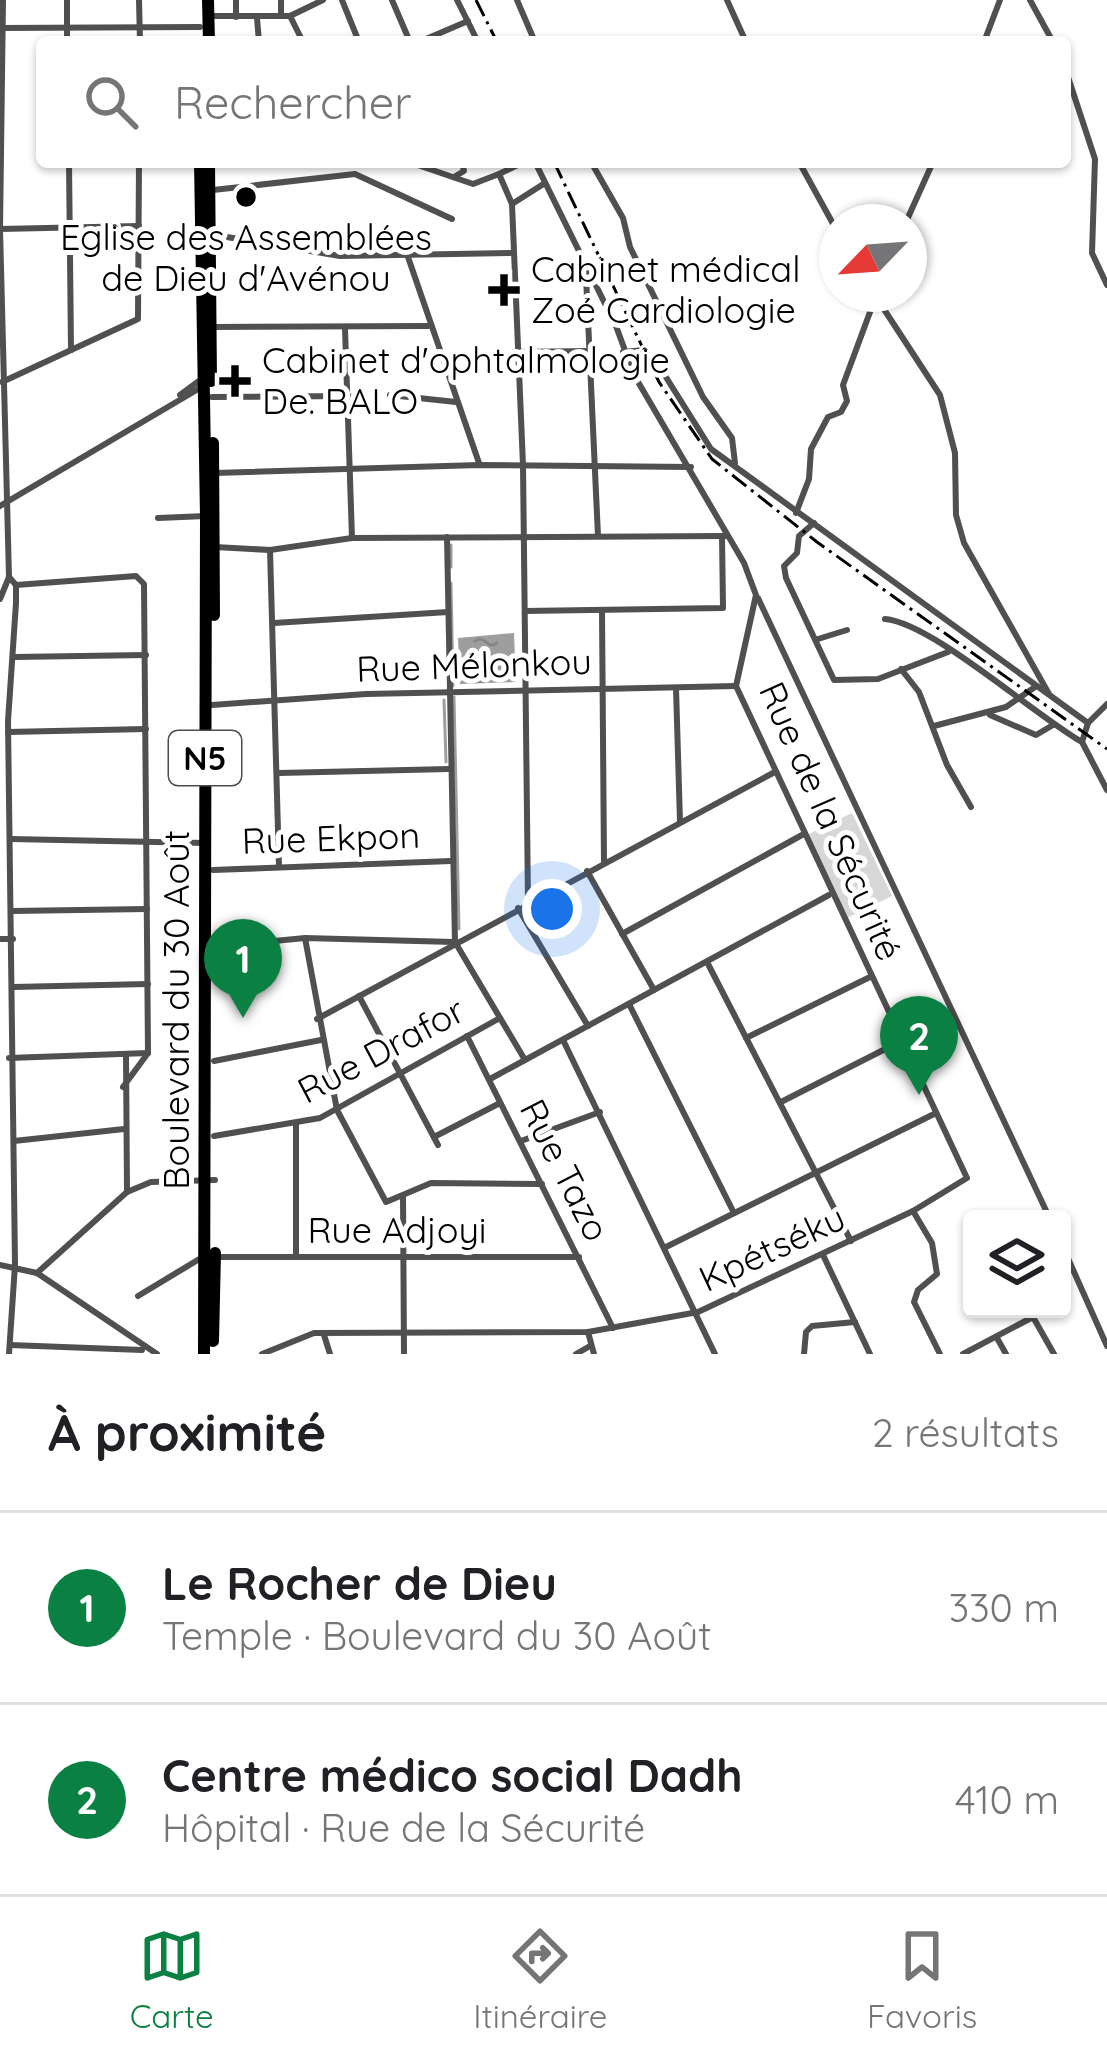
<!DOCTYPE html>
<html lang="fr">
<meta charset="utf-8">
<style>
:root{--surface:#fff;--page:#f6f6f6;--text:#202124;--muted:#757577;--line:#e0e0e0;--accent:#0b8043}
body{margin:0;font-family:Quicksand,sans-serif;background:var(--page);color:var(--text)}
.controls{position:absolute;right:36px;bottom:36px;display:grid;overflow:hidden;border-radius:12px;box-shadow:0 3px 9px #0004}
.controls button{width:108px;height:108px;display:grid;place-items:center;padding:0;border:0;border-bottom:3px solid var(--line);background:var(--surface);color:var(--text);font:60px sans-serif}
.compass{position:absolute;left:819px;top:204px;width:108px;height:108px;border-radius:50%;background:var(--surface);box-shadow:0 3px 9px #0004;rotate:245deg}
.you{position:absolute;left:552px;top:909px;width:42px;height:42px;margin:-30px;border:9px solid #fff;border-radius:50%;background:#1a73e8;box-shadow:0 0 0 18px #1a73e833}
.badge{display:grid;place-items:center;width:78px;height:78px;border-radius:50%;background:var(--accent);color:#fff;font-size:39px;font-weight:700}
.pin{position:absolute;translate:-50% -99px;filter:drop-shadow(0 3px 6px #0008)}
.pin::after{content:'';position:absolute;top:63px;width:42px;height:36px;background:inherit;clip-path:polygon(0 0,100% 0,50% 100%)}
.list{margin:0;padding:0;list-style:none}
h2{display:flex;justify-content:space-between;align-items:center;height:156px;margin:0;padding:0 48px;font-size:51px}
h2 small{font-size:39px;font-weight:400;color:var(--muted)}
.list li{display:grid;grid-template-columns:78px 1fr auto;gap:36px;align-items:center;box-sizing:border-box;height:192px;padding:0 48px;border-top:3px solid var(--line)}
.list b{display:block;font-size:45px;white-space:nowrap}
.list p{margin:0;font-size:39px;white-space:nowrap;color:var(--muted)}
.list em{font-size:39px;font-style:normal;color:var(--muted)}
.icon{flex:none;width:66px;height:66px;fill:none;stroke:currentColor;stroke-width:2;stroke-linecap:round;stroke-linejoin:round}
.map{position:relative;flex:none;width:1107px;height:1354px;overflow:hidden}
.search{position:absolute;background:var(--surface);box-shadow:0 3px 9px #0004;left:36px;right:36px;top:36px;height:132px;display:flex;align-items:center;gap:30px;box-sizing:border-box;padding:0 42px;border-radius:12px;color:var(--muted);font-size:45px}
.sheet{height:540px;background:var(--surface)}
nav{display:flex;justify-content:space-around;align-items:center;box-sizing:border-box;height:168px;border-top:3px solid var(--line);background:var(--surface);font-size:33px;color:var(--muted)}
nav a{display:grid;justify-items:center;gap:6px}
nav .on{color:var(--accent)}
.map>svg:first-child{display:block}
.green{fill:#d7d7d7}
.water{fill:url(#water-ripples)}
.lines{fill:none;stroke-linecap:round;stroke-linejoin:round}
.stream{stroke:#9e9e9e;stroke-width:3}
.street{stroke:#505050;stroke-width:6}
.highway{stroke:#000;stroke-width:12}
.rail{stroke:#000;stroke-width:3;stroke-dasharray:18 6 3 6;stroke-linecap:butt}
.poi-dot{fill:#000;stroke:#fff;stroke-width:4.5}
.labels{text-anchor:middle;stroke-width:10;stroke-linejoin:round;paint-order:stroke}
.shield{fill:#fff;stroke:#4c4c4c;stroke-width:3}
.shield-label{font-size:33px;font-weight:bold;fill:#000}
.poi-label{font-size:36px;fill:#000;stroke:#fff;text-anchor:start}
.street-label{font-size:36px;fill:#000;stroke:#fff}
</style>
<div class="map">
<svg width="1107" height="1354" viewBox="0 0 1107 1354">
<defs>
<pattern id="water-ripples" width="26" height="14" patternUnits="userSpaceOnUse" patternTransform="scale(3)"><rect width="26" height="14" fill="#9e9e9e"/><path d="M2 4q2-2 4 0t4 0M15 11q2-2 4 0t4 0" fill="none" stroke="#868686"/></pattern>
</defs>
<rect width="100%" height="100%" fill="#fff"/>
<polygon class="green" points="852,813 892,896 845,919 805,836"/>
<polygon class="water" points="514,633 516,682 460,684 458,638"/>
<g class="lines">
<g class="stream">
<polyline points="451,567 451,545"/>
<polyline points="451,583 453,686"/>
<polyline points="454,697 459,929"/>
<polyline points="444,700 446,762"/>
</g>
<g class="street">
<polyline points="3,0 0,229 9,577 16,585 16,603 8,721 15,1265 9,1354"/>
<polyline points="139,0 140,42"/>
<polyline points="236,0 236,17"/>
<polyline points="342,0 359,42"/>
<polyline points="392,0 410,42"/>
<polyline points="457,0 478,42"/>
<polyline points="517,0 535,42"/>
<polyline points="727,0 746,42"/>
<polyline points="1030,0 1053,42"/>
<polyline points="281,15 281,0"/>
<polyline points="211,16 290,16 323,0"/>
<polyline points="290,16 303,42"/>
<polyline points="257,18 259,42"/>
<polyline points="0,28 200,27"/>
<polyline points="67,42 67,0"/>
<polyline points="419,42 468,21"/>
<polyline points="984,42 1000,0"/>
<polyline points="1065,68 1095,159 1092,253 1107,285"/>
<polyline points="69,162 71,350"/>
<polyline points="409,162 473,184 499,174 512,204 545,183"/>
<polyline points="591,162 623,218 630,247 703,397 732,438 735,463"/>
<polyline points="799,162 837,231"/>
<polyline points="499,174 524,162"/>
<polyline points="454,177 464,171 462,162"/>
<polyline points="213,190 355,174 452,219"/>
<polyline points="512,204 523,465 528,902"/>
<polyline points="906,222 933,162"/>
<polyline points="0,229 139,226"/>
<polyline points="209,234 340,256 514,253"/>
<polyline points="408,257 479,463"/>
<polyline points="586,276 598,536"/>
<polyline points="874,294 940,395 955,453 956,515 964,543 1049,694"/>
<polyline points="213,327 428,326"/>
<polyline points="345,329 352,538"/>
<polyline points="515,352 589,351"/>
<polyline points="623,352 644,350 654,358 711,449 1088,723"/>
<polyline points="2,382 138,319 139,162"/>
<polyline points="180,395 203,378"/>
<polyline points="390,395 456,402"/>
<polyline points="212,397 349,396"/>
<polyline points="215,473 479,465 691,467"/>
<polyline points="0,506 200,388"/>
<polyline points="796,513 809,479 811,449 828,417 841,412 847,401 843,385 873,304 871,294"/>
<polyline points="158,518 206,516"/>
<polyline points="814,523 799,536 797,553 784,566 786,578 834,680 878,679 948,652"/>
<polyline points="447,537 455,942 525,1060"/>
<polyline points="215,547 270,550 352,538 726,536"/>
<polyline points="270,550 279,866"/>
<polyline points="16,585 136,576 144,584 148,1053 123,1087"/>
<polyline points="758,598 1050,1219"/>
<polyline points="0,599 9,577"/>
<polyline points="525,611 723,608 722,536"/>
<polyline points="602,611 604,863"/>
<path d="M885 619C932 623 1033 714 1082 742"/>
<polyline points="274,623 448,612"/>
<polyline points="818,639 847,630"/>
<polyline points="15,657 146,655"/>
<polyline points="901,669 919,692 947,765 971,807"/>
<polyline points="676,688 680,822"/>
<polyline points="1107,704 1088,723 1082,742 1107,790"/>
<polyline points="212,705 366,694 736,686"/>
<polyline points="990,715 1036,735 1053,725"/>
<polyline points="934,726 1006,707 1035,687"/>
<polyline points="8,732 146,729"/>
<polyline points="279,773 449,769"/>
<polyline points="11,839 204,843"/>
<polyline points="213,870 451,861"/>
<polyline points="587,871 654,990"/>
<polyline points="518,908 588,1026"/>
<polyline points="12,911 147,909"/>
<polyline points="622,934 802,835"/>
<polyline points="305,938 337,1110 386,1202 431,1183 542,1184"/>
<polyline points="0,939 13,939"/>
<polyline points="212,947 305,938 454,942"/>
<polyline points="707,962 851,1241"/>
<polyline points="13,987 148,984"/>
<polyline points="359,996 438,1145"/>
<polyline points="629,1004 734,1213"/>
<polyline points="317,1019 773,773"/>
<polyline points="467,1036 613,1328"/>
<polyline points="746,1038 870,977"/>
<polyline points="563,1040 715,1354"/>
<polyline points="126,1054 127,1192"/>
<polyline points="9,1058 148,1053"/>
<polyline points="214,1061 321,1040"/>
<polyline points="490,1079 829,895"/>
<polyline points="781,1102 901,1041"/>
<polyline points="296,1125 296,1257"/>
<polyline points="214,1136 320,1118 500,1018"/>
<polyline points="434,1137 500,1103"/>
<polyline points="14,1141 124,1129"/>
<polyline points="521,1141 600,1112"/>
<polyline points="403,1196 404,1354"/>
<polyline points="913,1211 932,1243 937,1274 918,1290 914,1302 940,1354"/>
<polyline points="1062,1245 1107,1346"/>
<polyline points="666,1247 936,1113"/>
<polyline points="823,1255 870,1354"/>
<polyline points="216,1257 579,1257"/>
<polyline points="0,1265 37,1273 157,1354"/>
<polyline points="37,1273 127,1192 151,1182 215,1180"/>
<polyline points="138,1296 201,1258"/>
<polyline points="588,1332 594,1354"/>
<polyline points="324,1335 330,1354"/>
<polyline points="997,1338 1006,1354"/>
<polyline points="10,1345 142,1350"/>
<polyline points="262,1354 314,1333 588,1332 698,1312 913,1211 967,1178 736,686 756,595 744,563 634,375 616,326 535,162"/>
<polyline points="576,1354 590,1346"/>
<polyline points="804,1354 806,1332 812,1326 855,1322"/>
<polyline points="963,1354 1033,1317 1054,1354"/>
</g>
<g class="highway">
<polyline points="208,0 209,42"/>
<polyline points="200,162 206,516 204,1354"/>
<polyline points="209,162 211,381"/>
<polyline points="213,443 214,615"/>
<polyline points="213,1341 215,1253"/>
</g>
<g class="rail">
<polyline points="476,0 497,42"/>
<polyline points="554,162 659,382 712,459 817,542 1107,749"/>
</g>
</g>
<g class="poi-dot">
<circle cx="246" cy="197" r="12"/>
<path d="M498 272h12v12h12v12h-12v12h-12v-12h-12v-12h12z"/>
<path d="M229 363h12v12h12v12h-12v12h-12v-12h-12v-12h12z"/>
</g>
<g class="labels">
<rect class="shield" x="169" y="731" width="72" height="54" rx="9"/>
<g class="shield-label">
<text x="205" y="770">N5</text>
</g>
<g class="poi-label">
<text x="246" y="250" text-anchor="middle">Eglise des Assemblées<tspan x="246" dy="41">de Dieu d'Avénou</tspan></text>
<text x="531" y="282">Cabinet médical<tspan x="531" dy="41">Zoé Cardiologie</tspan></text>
<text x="262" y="373">Cabinet d'ophtalmologie<tspan x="262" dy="41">De. BALO</tspan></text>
</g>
<g class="street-label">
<text transform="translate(474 665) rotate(-2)" y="13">Rue Mélonkou</text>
<text transform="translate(831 821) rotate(66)" y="13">Rue de la Sécurité</text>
<text transform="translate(331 838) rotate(-2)" y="13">Rue Ekpon</text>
<text transform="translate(176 1010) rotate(-90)" y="13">Boulevard du 30 Août</text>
<text transform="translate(381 1050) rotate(-28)" y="13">Rue Drafor</text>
<text transform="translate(565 1170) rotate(63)" y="13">Rue Tazo</text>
<text x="397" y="1243">Rue Adjoyi</text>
<text transform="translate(772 1248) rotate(-25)" y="13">Kpétséku</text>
</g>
</g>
</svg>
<div class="controls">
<button><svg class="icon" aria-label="layers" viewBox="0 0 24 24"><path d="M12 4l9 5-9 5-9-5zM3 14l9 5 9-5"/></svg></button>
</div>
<svg class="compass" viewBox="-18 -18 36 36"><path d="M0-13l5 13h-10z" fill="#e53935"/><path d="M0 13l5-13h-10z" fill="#757577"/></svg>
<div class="you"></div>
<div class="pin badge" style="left:243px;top:1018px">1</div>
<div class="pin badge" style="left:919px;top:1095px">2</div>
<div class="search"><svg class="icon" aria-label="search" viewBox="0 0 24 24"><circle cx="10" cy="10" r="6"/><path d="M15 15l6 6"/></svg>Rechercher</div>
</div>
<section class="sheet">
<h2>À proximité<small>2 résultats</small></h2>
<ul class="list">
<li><span class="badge">1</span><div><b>Le Rocher de Dieu</b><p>Temple · Boulevard du 30 Août</p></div><em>330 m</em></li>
<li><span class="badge">2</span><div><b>Centre médico social Dadh</b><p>Hôpital · Rue de la Sécurité</p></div><em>410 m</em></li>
</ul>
</section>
<nav>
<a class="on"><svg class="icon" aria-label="map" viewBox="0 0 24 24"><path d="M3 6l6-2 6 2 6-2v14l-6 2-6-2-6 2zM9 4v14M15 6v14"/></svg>Carte</a>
<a><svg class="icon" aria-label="directions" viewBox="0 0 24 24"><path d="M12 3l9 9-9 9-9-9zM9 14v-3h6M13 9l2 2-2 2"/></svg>Itinéraire</a>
<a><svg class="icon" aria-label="saved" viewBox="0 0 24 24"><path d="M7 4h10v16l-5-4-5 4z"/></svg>Favoris</a>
</nav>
